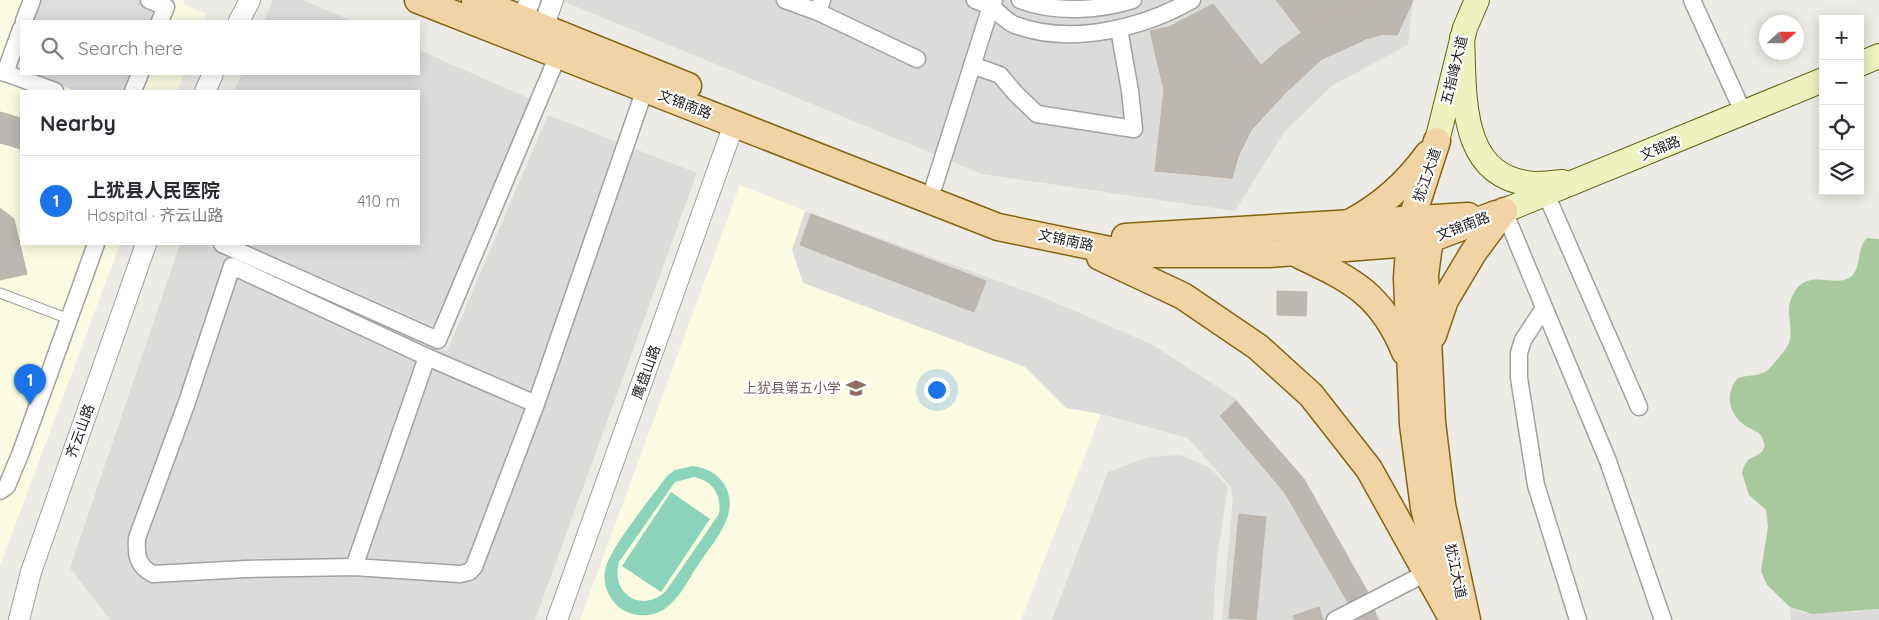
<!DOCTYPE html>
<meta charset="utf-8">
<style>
:root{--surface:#fff;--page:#f7f7f7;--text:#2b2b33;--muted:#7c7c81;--line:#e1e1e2;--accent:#1a73e8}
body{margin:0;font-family:Quicksand,"Noto Sans SC",sans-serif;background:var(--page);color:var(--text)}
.controls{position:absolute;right:15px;top:15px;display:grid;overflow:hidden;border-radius:0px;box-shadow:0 2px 12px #0003}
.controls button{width:45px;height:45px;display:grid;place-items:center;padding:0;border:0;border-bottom:1px solid var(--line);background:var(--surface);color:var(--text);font:25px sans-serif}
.compass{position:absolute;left:1759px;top:15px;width:45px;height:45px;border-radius:50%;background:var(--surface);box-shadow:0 2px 12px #0003;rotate:69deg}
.you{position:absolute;left:936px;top:389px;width:18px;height:18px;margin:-12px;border:4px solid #fff;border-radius:50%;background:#1a73e8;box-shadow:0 0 0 8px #1a73e833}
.badge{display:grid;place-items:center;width:32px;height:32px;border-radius:50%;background:var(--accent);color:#fff;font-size:16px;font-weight:700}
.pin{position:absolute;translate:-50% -41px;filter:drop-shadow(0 1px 2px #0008)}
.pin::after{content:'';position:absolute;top:26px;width:18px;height:15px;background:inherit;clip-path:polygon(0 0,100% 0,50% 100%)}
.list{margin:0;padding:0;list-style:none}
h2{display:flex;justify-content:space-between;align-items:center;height:65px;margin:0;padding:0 20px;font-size:21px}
h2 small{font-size:16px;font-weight:400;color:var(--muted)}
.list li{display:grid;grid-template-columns:32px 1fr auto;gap:15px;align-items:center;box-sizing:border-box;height:90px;padding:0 20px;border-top:1px solid var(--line)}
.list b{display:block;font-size:19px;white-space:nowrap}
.list p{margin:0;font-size:16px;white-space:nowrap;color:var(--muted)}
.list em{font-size:16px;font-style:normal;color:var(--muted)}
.icon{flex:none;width:28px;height:28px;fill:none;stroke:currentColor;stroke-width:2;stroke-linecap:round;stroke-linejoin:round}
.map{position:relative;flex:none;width:1879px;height:620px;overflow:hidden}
.search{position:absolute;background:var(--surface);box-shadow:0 2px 12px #0003;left:20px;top:20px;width:400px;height:55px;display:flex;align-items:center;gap:12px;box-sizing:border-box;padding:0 18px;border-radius:0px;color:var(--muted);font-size:19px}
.panel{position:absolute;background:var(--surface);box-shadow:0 2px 12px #0003;left:20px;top:90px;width:400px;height:155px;border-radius:0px}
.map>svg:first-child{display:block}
.residential{fill:#dbdbda}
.education{fill:#fafbe0}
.forest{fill:#a8c89e}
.pitch{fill:#8bd3bb;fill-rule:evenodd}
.parking{fill:#ddd}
.building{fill:#bdb7b2;stroke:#bdb3a9}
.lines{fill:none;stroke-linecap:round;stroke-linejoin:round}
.service-casing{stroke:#a1a1a1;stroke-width:11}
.minor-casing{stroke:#a1a1a1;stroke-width:19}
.tertiary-casing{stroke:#a1a1a1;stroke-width:22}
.secondary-casing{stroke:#5a6712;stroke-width:26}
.primary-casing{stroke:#856411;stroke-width:29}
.service{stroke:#fff;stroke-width:9}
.minor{stroke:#fff;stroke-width:16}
.tertiary{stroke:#fff;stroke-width:20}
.secondary{stroke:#edf2be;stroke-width:24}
.primary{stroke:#f1d4a6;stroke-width:26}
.labels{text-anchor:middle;stroke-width:4.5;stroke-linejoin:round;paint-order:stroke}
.street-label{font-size:14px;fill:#1d1d1d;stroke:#fff}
.education-label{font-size:14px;fill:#785e54;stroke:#fff;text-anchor:end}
</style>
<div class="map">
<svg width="1879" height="620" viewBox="0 0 1879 620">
<rect width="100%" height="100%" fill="#edebe5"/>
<g class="residential">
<polygon points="273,0 303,0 352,21 264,21"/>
<polygon points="560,0 1413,0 1408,45 1333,85 1285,131 1235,211 982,174"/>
<polygon points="419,50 533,100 435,327 245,244 419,244 419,91 234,91 242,74 419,74"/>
<polygon points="548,115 697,173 535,620 110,620 70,568 180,244 203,244 447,351"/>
<polygon points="805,211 1045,298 1151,344 1235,398 1304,479 1381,620 1222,620 1233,497 1231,487 1188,438 1101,414 1066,408 1025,367 803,283 792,250"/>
<polygon points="1180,455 1210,468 1228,487 1217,557 1213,620 1052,620 1108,472 1148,457"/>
<polygon points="1790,607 1804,613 1858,612 1879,609 1879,620 1791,620"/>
</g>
<g class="education">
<polygon points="0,0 184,0 183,4 206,14 204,21 21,21 21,74 184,74 177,91 21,91 21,244 120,244 0,566"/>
<polygon points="740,185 805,211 792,250 803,283 1025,367 1066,408 1101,414 1021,620 580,620"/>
</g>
<path class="forest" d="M1867 238 1879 239V609L1812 614 1790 607 1767 585 1761 571 1768 526 1766 510 1749 495 1742 473 1744 466 1748 460 1762 452 1765 445C1763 441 1762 434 1757 432 1753 429 1747 428 1743 424 1728 412 1725 393 1738 378 1747 375 1761 376 1768 370 1772 366 1787 349 1789 343 1795 325 1782 311 1795 291 1809 269 1833 287 1849 278 1862 271 1856 248 1867 238Z"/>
<g class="pitch">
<path d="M693 466C706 468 717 473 724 484 742 513 713 542 698 565 688 580 679 600 663 610 651 617 635 617 623 610 609 601 601 583 606 567 611 547 653 495 667 476L675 470ZM694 477C713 481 722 495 719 514L666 591C642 614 610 594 619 562L675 482Z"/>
<polygon points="671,492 710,519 661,592 622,566"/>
</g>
<g class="parking">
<polygon points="38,0 141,0 157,6 151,21 30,21"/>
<polygon points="31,74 130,74 124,91 75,91"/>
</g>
<g class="building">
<polygon points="1276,0 1413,0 1397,35 1383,34 1365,39 1322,59"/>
<polygon points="1377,0 1413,0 1397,35 1383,34 1365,39 1322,59 1302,32 1307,29 1306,26 1313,22 1314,25 1337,13 1336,10 1346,7 1346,11 1360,8 1375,4"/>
<polygon points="1213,4 1284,94 1251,130 1238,156 1232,178 1155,171 1164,90 1150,31 1169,27"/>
<polygon points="1346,7 1362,41 1322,59 1284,94 1251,130 1219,102 1225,94 1228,97 1251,70 1254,72 1280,48 1307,29 1306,26 1313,22 1314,25 1337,13 1336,10"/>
<polygon points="1260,65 1284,94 1251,130 1238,156 1232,178 1190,173 1203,133 1221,104 1219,102 1225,94 1228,97 1251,70 1254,72"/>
<polygon points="0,112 21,118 21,149 0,143"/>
<polygon points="0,208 14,219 27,274 0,280"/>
<polygon points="811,214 986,281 974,312 800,245"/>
<polygon points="1277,291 1307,292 1306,316 1277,315"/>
<polygon points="1236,401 1304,479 1370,596 1350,606 1285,493 1220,416"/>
<polygon points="1239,514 1266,517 1256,620 1229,618"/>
<polygon points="1319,607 1323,620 1295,620 1293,616"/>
<polygon points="1374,610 1378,620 1355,620 1354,619"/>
</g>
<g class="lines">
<defs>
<polyline id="service" points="0,293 69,319"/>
<g id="minor">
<polyline points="149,0 166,7 160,21"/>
<polyline points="785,0 818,12 822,0"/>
<path d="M994 0 991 6C998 12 1007 22 1015 25 1071 46 1143 28 1192 0"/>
<path d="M1020 0C1054 13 1099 11 1133 0"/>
<polyline points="1692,0 1744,114"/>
<polyline points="818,12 917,59"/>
<polyline points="24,21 32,0"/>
<polyline points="972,65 1000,75 1015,93 1037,114 1134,129 1130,91 1119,29"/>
<polyline points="0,71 55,91"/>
<polyline points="5,73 21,29"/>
<polyline points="133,91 140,74"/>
<polyline points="934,186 991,6 975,0"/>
<polyline points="1546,194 1639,407"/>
<polyline points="1504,211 1608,461 1663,620"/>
<polyline points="222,244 438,340 558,55"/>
<polyline points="1544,308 1523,340 1519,353 1519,378 1536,485 1578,620"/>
<path d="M536 404 427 357 232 266 187 402 137 538C136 555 137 566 153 574L246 569 354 567 460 574 469 572 474 567 536 404 645 89"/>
<polyline points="0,491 7,486 21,452 96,244"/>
<polyline points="354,567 427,357"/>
<polyline points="1335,620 1426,573"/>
</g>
<g id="tertiary">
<polyline points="523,19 530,0"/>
<polyline points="239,21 250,0"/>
<polyline points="543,28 553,0"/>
<polyline points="205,91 213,74"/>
<polyline points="19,620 31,572 146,244"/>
<polyline points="557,620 734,124"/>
</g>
<g id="secondary">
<path d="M1462 38C1465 94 1457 180 1536 184 1544 184 1554 183 1563 182"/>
<polyline points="1860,64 1879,56"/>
<polyline points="1437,141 1465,28 1477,0"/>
<polyline points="1496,214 1823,80"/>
</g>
<g id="primary">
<polyline points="418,0 998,227 1129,254 1269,254 1410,243 1430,239 1496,214"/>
<polyline points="475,0 688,86"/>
<polyline points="1437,141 1411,221 1407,278 1413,424 1424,508 1444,586"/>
<path d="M1351 222C1383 205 1407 183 1428 154"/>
<polyline points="1432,222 1425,275 1432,422 1442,505 1467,620"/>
<polyline points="1125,237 1468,216"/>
<path d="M1293 252C1349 279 1380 291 1405 352"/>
<polyline points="1100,257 1183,296 1258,347 1311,395 1369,469 1453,620"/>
<polyline points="1433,335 1445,300 1473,253 1504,211"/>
</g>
</defs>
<use href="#service" class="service-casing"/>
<use href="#minor" class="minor-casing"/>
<use href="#tertiary" class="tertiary-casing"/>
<use href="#secondary" class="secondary-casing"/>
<use href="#primary" class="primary-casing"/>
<use href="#service" class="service"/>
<use href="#minor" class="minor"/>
<use href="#tertiary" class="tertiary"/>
<use href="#secondary" class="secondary"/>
<use href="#primary" class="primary"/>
</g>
<defs>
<symbol id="school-bare" viewBox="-9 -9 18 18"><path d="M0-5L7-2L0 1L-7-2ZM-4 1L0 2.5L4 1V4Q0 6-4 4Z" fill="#8d6e63" stroke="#fff" stroke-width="2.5" paint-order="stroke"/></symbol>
</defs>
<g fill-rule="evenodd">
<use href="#school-bare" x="842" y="374" width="28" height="28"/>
</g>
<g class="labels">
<g class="street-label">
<text transform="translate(1454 70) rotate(-76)" y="5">五指峰大道</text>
<text transform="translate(685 104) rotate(21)" y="5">文锦南路</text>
<text transform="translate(1660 148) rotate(-22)" y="5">文锦路</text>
<text transform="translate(1427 175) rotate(-71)" y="5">犹江大道</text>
<text transform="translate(1463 226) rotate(-21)" y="5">文锦南路</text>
<text transform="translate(1066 240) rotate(12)" y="5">文锦南路</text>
<text transform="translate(646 372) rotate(-70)" y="5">鹰盘山路</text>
<text transform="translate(80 431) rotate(-70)" y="5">齐云山路</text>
<text transform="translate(1456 571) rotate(78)" y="5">犹江大道</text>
</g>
<g class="education-label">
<text x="841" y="393">上犹县第五小学</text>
</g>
</g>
</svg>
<div class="controls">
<button>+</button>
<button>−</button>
<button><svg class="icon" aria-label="locate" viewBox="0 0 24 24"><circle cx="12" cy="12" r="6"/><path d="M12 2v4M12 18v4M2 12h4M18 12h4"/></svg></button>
<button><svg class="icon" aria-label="layers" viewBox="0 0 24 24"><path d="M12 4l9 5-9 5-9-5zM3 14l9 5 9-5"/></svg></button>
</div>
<svg class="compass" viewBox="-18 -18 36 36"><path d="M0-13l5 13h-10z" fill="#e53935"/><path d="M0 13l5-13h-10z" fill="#7c7c81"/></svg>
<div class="you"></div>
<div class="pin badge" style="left:30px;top:405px">1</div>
<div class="search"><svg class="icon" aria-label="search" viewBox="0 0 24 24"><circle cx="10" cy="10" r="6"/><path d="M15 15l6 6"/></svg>Search here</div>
<section class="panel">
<h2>Nearby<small></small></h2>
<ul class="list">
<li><span class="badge">1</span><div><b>上犹县人民医院</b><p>Hospital · 齐云山路</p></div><em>410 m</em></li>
</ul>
</section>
</div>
